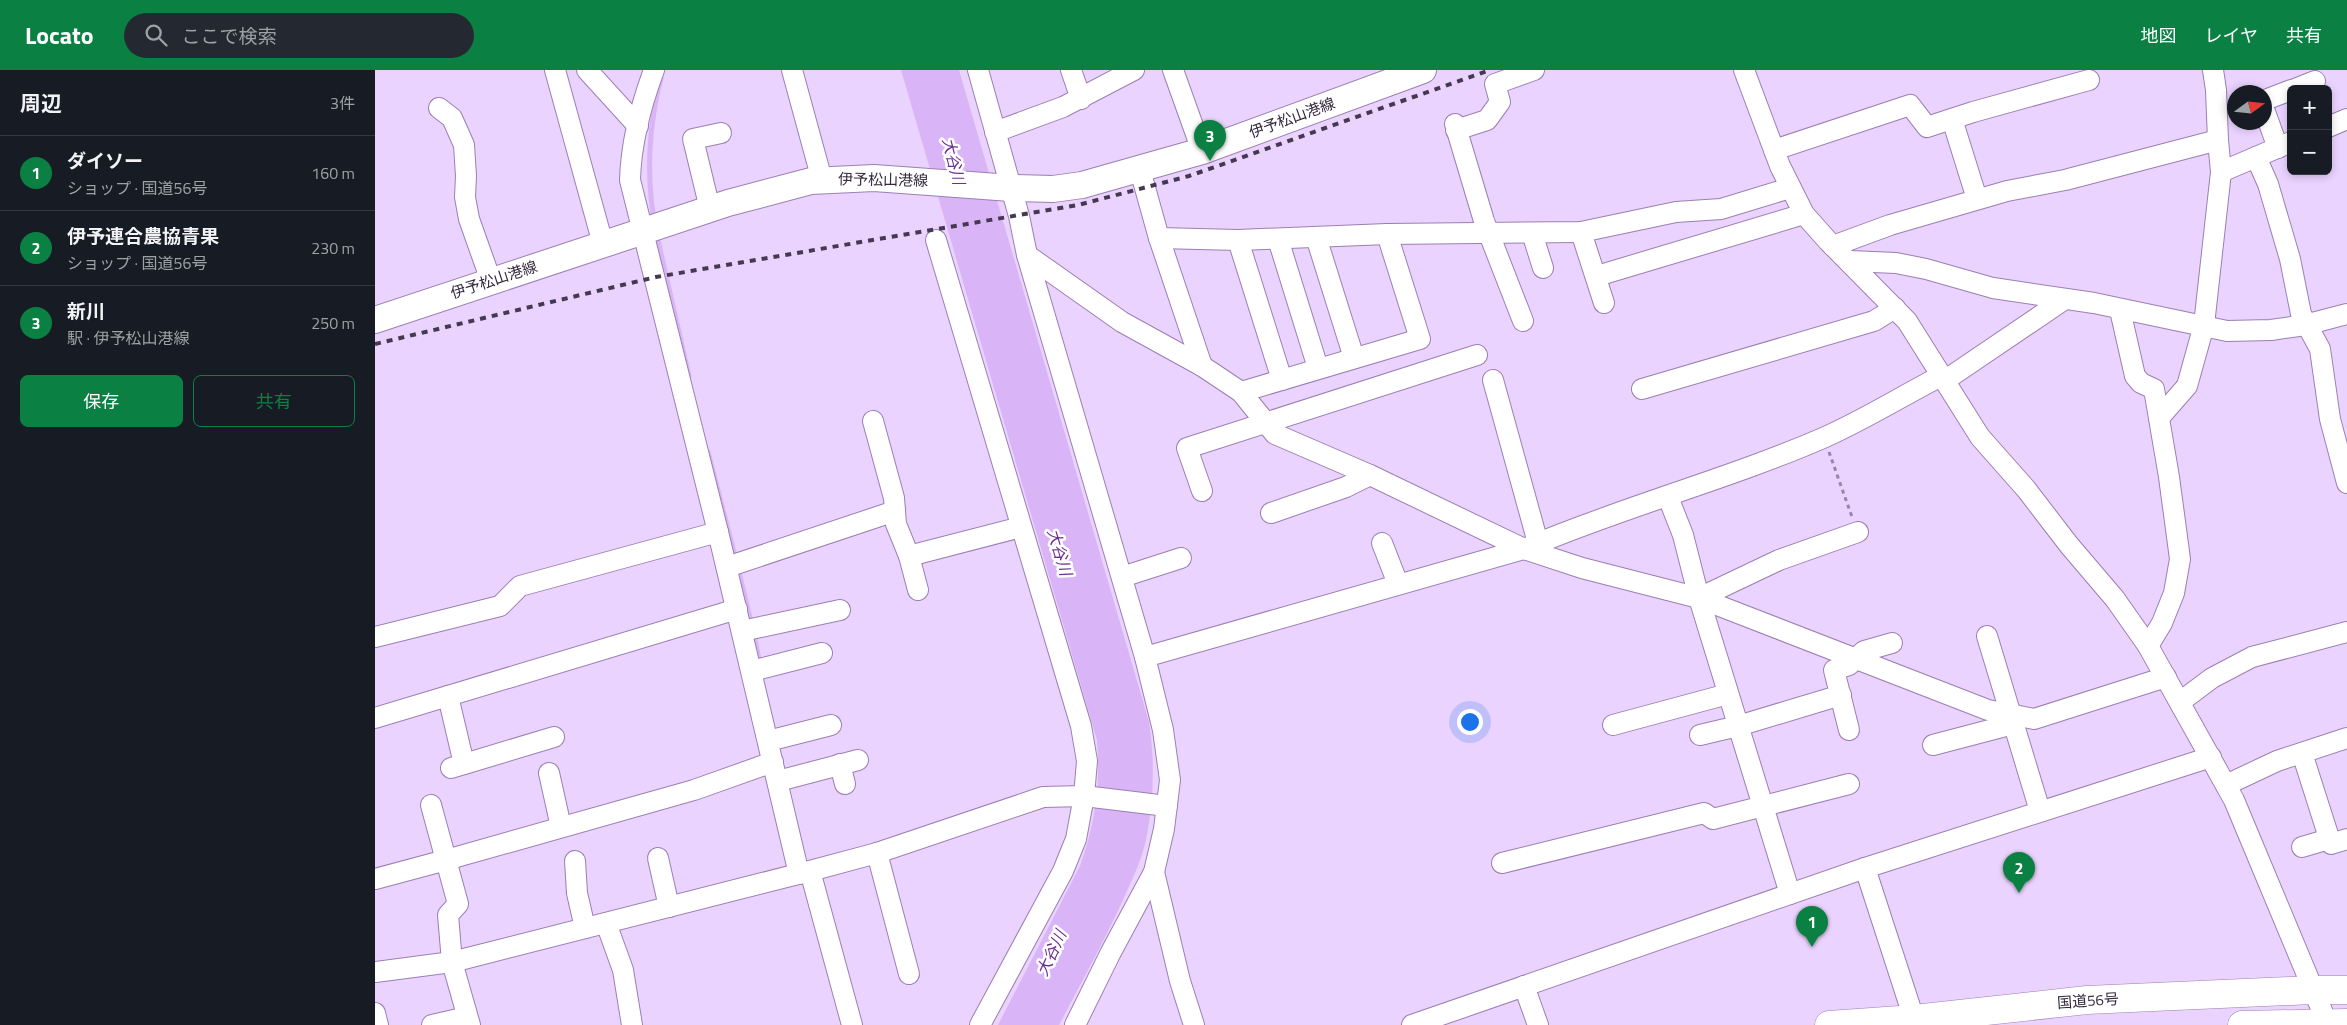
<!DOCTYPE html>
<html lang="ja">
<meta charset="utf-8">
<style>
:root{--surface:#171b24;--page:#242831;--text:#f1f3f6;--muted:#9ea1a6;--line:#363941;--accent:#0b8043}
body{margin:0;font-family:"Titillium Web","Noto Sans JP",sans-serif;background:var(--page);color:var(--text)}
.controls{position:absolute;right:15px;top:15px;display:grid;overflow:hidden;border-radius:8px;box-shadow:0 2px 8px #0003}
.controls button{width:45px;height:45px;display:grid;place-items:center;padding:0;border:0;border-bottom:1px solid var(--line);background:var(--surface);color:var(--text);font:25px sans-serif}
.compass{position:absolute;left:1852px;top:15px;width:45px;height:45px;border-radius:50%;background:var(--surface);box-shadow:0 2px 8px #0003;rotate:75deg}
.you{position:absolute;left:1094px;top:651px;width:18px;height:18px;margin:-12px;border:4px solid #fff;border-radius:50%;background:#1a73e8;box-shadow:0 0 0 8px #1a73e833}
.badge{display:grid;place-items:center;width:32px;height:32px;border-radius:50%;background:var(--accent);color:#fff;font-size:16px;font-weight:700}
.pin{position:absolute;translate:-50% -41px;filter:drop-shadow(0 1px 2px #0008)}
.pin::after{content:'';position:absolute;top:26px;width:18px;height:15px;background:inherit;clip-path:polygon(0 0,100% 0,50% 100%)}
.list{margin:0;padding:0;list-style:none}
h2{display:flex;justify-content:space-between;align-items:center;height:65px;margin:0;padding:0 20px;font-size:21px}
h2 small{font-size:16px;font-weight:400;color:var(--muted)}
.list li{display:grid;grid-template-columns:32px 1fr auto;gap:15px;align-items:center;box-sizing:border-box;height:75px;padding:0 20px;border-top:1px solid var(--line)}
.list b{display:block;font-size:19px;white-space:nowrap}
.list p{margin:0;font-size:16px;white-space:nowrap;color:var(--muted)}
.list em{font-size:16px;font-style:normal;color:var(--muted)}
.actions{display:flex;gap:10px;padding:15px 20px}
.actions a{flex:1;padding:11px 0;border:1px solid var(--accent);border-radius:8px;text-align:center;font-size:18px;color:var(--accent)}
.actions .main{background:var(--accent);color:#fff}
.icon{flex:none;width:28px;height:28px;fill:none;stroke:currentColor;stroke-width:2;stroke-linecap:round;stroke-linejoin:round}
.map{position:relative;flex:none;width:1972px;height:955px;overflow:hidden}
header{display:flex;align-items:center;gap:30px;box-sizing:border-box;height:70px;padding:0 25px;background:var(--accent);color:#fff}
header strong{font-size:24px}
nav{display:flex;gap:28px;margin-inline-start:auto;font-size:18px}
.search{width:350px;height:45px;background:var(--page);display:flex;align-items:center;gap:12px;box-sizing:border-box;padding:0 18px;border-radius:28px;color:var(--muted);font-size:19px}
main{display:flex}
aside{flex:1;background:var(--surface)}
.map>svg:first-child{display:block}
.water{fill:#d9b4f7}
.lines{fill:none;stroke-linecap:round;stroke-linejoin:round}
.stream{stroke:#d9b4f7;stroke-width:5}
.minor-casing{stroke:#9b7fb1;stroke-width:22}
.major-casing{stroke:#9b7fb1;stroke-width:28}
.highway-casing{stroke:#9b7fb1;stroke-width:29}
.path{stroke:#9886a7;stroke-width:3;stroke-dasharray:4 4;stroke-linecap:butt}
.minor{stroke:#fff;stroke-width:20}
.major{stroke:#fff;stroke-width:26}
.highway{stroke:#fff;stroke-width:28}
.rail{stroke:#453950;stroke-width:4;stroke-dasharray:6 6;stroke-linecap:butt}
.labels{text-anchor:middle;stroke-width:5;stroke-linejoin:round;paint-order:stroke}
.street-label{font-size:15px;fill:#33283c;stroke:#fff}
.water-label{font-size:16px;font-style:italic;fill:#6b3090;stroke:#fff}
</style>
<header>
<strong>Locato</strong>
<div class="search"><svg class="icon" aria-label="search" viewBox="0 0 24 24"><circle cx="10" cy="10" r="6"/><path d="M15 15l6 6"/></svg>ここで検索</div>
<nav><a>地図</a><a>レイヤ</a><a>共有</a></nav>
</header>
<main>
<aside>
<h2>周辺<small>3件</small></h2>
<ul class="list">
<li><span class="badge">1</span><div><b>ダイソー</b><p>ショップ · 国道56号</p></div><em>160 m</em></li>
<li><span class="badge">2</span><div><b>伊予連合農協青果</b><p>ショップ · 国道56号</p></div><em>230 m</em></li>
<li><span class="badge">3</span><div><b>新川</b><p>駅 · 伊予松山港線</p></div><em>250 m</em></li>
</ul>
<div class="actions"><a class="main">保存</a><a>共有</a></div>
</aside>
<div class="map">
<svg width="1972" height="955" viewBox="0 0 1972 955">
<rect width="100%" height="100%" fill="#ebd3ff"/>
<path class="water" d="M526 0H584L774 652C780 691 779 731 771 770 767 788 759 806 751 823 731 868 707 911 684 955H623L705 796C720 754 726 714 722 670Z"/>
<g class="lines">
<g class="stream">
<path d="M279 150C271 102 274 55 286 8"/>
<polyline points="282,166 314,306"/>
<polyline points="333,382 361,490"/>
<polyline points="363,498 377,556"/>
<polyline points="379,564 385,595"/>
</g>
<defs>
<g id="minor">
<polyline points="180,0 228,174"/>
<polyline points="212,0 263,56"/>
<path d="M279 0C266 35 256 72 255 110L343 462 424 804"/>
<polyline points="417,0 447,110"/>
<polyline points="603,0 644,146 652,185 770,587 788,660 795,710 789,759 779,802 736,882 700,955"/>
<polyline points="696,0 706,29"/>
<polyline points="798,0 827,81"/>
<polyline points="1369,0 1405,96 1429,144 1453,171 1532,251 1605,367 1651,419 1694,475 1740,529 1773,576 1859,730 1953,955"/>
<polyline points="1920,19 1940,11"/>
<polyline points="1890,30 1916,20"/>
<polyline points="64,38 77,48 89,75 91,106 90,127 94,149 116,211"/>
<polyline points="1890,42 1903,78"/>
<polyline points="1577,49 1602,129"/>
<polyline points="1080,54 1109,151 1148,251"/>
<polyline points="1953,57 1972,49"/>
<polyline points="1081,60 1112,50 1125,32 1120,14 1159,0"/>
<polyline points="620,62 688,37 759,0"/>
<polyline points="1399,80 1535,35 1552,57 1598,42 1714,10"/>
<polyline points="1881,87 1893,114 1915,189 1926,244 1945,279 1955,349 1972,413"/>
<polyline points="765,100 784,168 827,296"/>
<polyline points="1846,102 1916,72"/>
<polyline points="335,139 318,69 346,63"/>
<polyline points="1206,162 1229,233"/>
<polyline points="1157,163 1168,198"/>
<polyline points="941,167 979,288"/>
<polyline points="784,168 863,170 1012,164 1206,162 1301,142 1346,139 1415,118"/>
<polyline points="903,169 943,298"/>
<polyline points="561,170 706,656 712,691 709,726 701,769 688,801 605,955"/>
<polyline points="863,170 907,310"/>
<polyline points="1458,176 1515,155 1632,121 1690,110 1843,70"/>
<polyline points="652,185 747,252 827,296 866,322 900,364 995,405 1149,479 1207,498 1324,528 1613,640 1659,649 1791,607"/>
<polyline points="1475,191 1521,193 1551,199 1618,218 1719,233 1852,261 1896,260 1930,255 1972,244"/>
<polyline points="1222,206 1429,144"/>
<polyline points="1745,240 1760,306 1766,313 1779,319 1794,407 1805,489 1799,523 1787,553 1773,576"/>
<polyline points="1118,310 1163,473"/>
<polyline points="1569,311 1690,229"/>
<polyline points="1267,319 1499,251 1520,238"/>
<polyline points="866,322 1045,269 1012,164"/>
<polyline points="1784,348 1812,316 1829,255 1846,102 1843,70 1841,20 1838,0"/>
<polyline points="498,351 519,428 521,454 534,486 543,520"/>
<polyline points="827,421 812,378 1102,285"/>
<polyline points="1293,427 1308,465 1324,528 1415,824"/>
<polyline points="896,443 971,417 995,405"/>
<polyline points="1007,473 1023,514"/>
<polyline points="534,486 646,457"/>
<polyline points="352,497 520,441"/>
<polyline points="747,507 806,488"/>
<polyline points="1324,528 1404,490 1483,462"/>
<polyline points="367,561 465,540"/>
<polyline points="1612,566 1665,741"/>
<polyline points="0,567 125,536 145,516 343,462"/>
<path d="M770 587 1149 479C1247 437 1351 410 1448 368 1489 350 1527 326 1566 306"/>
<polyline points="377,601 447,583"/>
<polyline points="73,626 89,694"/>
<polyline points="1805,632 1837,608 1877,587 1972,562"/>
<polyline points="0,648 362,539"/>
<polyline points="1238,655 1353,624"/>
<polyline points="1474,660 1459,600 1474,595 1489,581 1517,573"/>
<polyline points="1325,665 1363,656 1466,625"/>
<polyline points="393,671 456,655"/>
<polyline points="1558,675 1638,654"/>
<polyline points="1927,683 1956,774 1972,769"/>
<polyline points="465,694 470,714"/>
<polyline points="76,698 179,667"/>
<polyline points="174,703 186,757"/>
<polyline points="403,711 483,690"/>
<polyline points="1851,715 1902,691 1972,668"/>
<polyline points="56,735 71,790 319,720 398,692"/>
<polyline points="1927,777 1954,769"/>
<polyline points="502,783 534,904"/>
<polyline points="283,788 294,837"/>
<polyline points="200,791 202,823 210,858"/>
<polyline points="1127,793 1329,743 1338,749 1474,714"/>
<polyline points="1490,798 1541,955"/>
<polyline points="435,801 477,955"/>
<polyline points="779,802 805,911 819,955"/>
<polyline points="0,809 71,790 83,834 73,845 77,892 95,955"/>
<polyline points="231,853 248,900 257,955"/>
<polyline points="0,902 77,892 435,801 502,783 668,727 709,726 792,736"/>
<polyline points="1149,916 1163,955"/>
<polyline points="0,943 3,955"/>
<polyline points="57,955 92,947"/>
<polyline points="1037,955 1490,798 1836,687"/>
</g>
<polyline id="major" points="0,250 353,133 436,111 499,108 636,118 678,119 707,115 827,81 1048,0"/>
<g id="highway">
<polyline points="1454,955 1539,949 1712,930 1937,920 1972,920"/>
<polyline points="1867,955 1972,953"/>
</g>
</defs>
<use href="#minor" class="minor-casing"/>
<use href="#major" class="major-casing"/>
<use href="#highway" class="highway-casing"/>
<polyline class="path" points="1454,382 1477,447"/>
<use href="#minor" class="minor"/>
<use href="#major" class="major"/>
<use href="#highway" class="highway"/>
<polyline class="rail" points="0,274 281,207 703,135 814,106 1115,0"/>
</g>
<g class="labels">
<g class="street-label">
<text transform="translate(917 48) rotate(-20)" y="5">伊予松山港線</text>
<text transform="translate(508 110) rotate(1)" y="5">伊予松山港線</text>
<text transform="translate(119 210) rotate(-18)" y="5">伊予松山港線</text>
<text transform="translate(1713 931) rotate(-4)" y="5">国道56号</text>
</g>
<g class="water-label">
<text transform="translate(579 91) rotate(76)" y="6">大谷川</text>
<text transform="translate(685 482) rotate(73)" y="6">大谷川</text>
<text transform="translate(676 883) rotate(-65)" y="6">大谷川</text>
</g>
</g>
</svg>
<div class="controls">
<button>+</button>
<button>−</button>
</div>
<svg class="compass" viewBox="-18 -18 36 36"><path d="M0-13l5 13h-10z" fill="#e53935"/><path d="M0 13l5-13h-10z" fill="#9ea1a6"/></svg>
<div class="you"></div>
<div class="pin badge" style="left:1437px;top:877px">1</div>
<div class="pin badge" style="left:1644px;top:823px">2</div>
<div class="pin badge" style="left:835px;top:91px">3</div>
</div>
</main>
